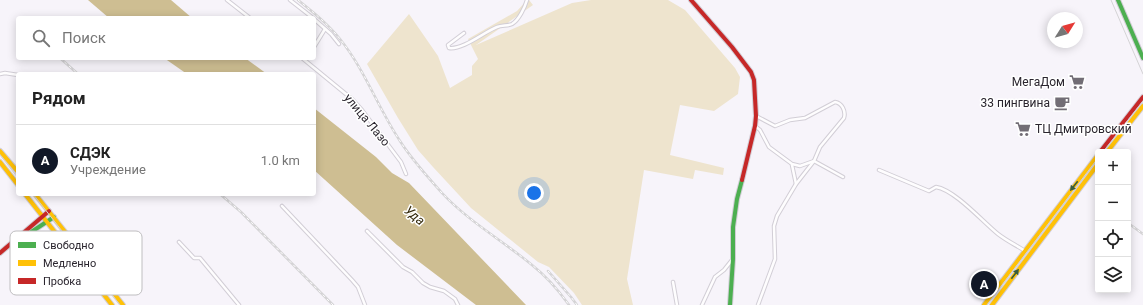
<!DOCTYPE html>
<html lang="ru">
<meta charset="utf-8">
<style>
:root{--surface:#fff;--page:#f6f6f6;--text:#222;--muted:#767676;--line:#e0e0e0;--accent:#111827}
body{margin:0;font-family:Roboto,sans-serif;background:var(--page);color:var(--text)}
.controls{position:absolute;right:12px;bottom:12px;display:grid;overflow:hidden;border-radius:4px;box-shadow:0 2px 10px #0003}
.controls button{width:36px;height:36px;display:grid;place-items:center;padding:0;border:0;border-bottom:1px solid var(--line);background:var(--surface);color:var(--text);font:20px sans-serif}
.compass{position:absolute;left:1047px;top:12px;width:36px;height:36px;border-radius:50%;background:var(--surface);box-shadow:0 2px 10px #0003;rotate:53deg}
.you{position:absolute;left:534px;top:193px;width:14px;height:14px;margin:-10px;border:3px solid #fff;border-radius:50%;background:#1a73e8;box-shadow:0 0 0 6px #1a73e833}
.badge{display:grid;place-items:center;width:26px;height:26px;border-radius:50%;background:var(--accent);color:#fff;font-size:13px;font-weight:700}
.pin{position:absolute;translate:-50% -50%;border:2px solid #fff;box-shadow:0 1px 4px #0006}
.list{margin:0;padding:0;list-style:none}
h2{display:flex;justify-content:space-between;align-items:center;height:52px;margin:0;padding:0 16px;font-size:17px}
h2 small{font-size:13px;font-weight:400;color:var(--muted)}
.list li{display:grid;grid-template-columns:26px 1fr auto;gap:12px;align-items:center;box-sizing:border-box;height:72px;padding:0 16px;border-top:1px solid var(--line)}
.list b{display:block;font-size:15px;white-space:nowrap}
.list p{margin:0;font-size:13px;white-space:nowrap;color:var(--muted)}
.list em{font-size:13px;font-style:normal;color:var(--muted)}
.icon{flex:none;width:22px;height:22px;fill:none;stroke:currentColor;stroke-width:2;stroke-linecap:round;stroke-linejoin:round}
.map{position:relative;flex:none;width:1143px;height:305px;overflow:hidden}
.search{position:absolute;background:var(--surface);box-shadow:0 2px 10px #0003;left:16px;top:16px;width:300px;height:44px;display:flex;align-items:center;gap:10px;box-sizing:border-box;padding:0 14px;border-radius:4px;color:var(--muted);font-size:15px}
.panel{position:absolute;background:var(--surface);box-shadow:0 2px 10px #0003;left:16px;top:72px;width:300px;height:124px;border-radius:4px}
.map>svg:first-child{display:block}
.green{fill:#eee4ce}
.water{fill:#cebe92}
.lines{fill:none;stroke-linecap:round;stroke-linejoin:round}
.street-casing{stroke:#d2ced6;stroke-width:4.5}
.fast-casing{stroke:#d2ced6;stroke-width:6}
.slow-casing{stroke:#d2ced6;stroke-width:6}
.jam-casing{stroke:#d2ced6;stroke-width:6}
.street{stroke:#fefdfe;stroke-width:2.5}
.fast{stroke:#4caf50;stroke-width:4}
.slow{stroke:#ffc107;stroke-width:4}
.jam{stroke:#c62828;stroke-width:4}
.tram{stroke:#d4d3d5;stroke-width:1}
.rail-casing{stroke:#d4d3d5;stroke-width:2.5}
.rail{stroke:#fff;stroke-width:1;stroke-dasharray:3;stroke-linecap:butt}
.oneway{fill:#385c3c}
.labels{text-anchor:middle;stroke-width:3;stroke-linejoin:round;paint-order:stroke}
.poi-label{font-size:12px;fill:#2a252e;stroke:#fff;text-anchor:end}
.street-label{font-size:12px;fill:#2a252e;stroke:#fff}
.water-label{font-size:13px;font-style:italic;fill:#352b0d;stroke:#fff}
.key{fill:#fff;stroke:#bfbec0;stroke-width:1}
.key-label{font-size:11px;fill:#2a252e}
</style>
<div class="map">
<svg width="1143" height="305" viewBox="0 0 1143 305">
<rect width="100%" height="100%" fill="#f7f4fa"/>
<polygon class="green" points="527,0 529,0 533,5 476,45 572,3 591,0 668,0 685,10 735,68 740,77 738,94 714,111 680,105 670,155 724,168 723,175 695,170 693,179 644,170 627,279 633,305 582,305 574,293 549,267 538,262 471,208 433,167 418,150 398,118 367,64 409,14 438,56 450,88 472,75 472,66 478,59 468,39 517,11"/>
<g class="water">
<polygon points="88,0 171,0 192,18 109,18"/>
<polygon points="164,58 245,58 267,74 187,74"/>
<polygon points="314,108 376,157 392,173 409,183 526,305 476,305 397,245 314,170"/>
</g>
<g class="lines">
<defs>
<g id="street">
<polyline points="227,0 250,18"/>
<polyline points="290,0 313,18"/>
<polyline points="314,19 331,34 339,44"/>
<path d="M464 33 448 45 449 48C463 50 484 32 497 27 502 25 508 26 512 24 519 20 525 7 527 0"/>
<polyline points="314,47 325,29"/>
<polyline points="302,58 352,99 362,110 401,162 406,174"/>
<polyline points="0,74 5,73 18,75"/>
<path d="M756 116 775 126 790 120 805 118 835 102C842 103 846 111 844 118L820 147 814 161 796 184 777 216 774 226 775 259 758 305"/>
<polyline points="755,126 760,130 769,147 792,164 800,166 814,161 843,177"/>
<polyline points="792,165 796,184"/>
<path d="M879 170 929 191 936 187C955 190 983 222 998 234 1007 241 1016 245 1025 251"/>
<polyline points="282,206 352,280 358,287 365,305"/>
<polyline points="367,231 403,267 412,272 423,283 430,287 444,291 455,299 458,305"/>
<polyline points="179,242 194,258 200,258 239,305"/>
<polyline points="673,282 677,305"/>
<polyline points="702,305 715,277 724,270 732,260"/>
</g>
<g id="fast">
<polyline points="1118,0 1143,58"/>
<polyline points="19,240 54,217"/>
<polyline points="730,305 733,259 733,227 737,199 742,180"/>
</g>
<g id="slow">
<polyline points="0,151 18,172"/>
<polyline points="1107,152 1143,106"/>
<polyline points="0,162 18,185"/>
<polyline points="25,194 112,305"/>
<polyline points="35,194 123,305"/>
<polyline points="984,305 1098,155"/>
<polyline points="992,305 1098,164"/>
</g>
<g id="jam">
<polyline points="691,0 732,47 751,72 754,80 756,116 755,126 742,180"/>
<polyline points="1100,152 1143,97"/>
<polyline points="0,253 49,211"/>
</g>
</defs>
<use href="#street" class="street-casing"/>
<use href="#fast" class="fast-casing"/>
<use href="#slow" class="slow-casing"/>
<use href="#jam" class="jam-casing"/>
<use href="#street" class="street"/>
<use href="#fast" class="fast"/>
<use href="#slow" class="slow"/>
<use href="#jam" class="jam"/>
<g class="tram">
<polyline points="1111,0 1143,74"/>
<polyline points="1103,152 1143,101"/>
<polyline points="0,155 18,178"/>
<polyline points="33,194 120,305"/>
<polyline points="987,305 1098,158"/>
</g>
<defs>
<g id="rail">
<path d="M298 0C313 12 328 24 340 39 365 70 378 108 400 141 412 160 427 176 442 193 468 221 503 241 532 265 546 276 559 291 569 305"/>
<polyline points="60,58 78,74"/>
<polyline points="220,194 241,212 333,305"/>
<polyline points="1128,223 1143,234"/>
<polyline points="548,271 571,297 577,305"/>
</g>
</defs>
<use href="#rail" class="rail-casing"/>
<use href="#rail" class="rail"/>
</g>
<defs><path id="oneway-solid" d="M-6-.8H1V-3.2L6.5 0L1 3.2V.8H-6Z"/></defs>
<g class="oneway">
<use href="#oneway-solid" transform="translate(1074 186) rotate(128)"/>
<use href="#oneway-solid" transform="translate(1015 274) rotate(-53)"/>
</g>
<defs>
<symbol id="supermarket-bare" viewBox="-9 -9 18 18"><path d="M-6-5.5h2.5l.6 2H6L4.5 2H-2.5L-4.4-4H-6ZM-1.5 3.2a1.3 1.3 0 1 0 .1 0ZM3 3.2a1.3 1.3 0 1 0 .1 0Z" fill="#726d75" stroke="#fff" stroke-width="2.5" paint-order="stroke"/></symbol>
<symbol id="cafe-bare" viewBox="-9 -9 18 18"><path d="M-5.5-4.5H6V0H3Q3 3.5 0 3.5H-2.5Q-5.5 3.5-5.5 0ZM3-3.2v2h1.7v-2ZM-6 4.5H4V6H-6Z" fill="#726d75" stroke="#fff" stroke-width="2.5" paint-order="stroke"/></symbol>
</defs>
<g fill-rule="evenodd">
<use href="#supermarket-bare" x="1066" y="71" width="22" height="22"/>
<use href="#cafe-bare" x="1051" y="92" width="22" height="22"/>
<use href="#supermarket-bare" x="1012" y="118" width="22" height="22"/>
</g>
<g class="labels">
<g class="poi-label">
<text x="1065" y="86">МегаДом</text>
<text x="1050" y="107">33 пингвина</text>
<text x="1035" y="133" text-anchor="start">ТЦ Дмитровский</text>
</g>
<g class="street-label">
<text transform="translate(367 120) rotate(50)" y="4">улица Лазо</text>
</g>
<g class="water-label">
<text transform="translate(415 215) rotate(40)" y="5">Уда</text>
</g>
</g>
<rect x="10" y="231" width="132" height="64" rx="6" class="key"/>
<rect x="18" y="242" width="18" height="6" fill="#4caf50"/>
<rect x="18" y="260" width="18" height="6" fill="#ffc107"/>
<rect x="18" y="278" width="18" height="6" fill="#c62828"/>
<g class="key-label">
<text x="43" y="249">Свободно</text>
<text x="43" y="267">Медленно</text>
<text x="43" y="285">Пробка</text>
</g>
</svg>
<div class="controls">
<button>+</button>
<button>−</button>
<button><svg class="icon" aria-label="locate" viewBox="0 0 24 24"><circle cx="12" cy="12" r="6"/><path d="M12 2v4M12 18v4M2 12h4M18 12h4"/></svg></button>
<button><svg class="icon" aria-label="layers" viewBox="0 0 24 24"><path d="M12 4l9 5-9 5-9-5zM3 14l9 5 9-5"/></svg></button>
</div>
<svg class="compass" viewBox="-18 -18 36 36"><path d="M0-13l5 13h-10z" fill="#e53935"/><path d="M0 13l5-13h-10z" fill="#767676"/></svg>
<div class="you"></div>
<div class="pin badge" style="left:984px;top:284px">A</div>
<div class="search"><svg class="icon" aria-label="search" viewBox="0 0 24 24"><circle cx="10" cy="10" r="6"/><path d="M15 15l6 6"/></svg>Поиск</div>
<section class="panel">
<h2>Рядом<small></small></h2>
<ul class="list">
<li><span class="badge">A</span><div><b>СДЭК</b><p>Учреждение</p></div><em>1.0 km</em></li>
</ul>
</section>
</div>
